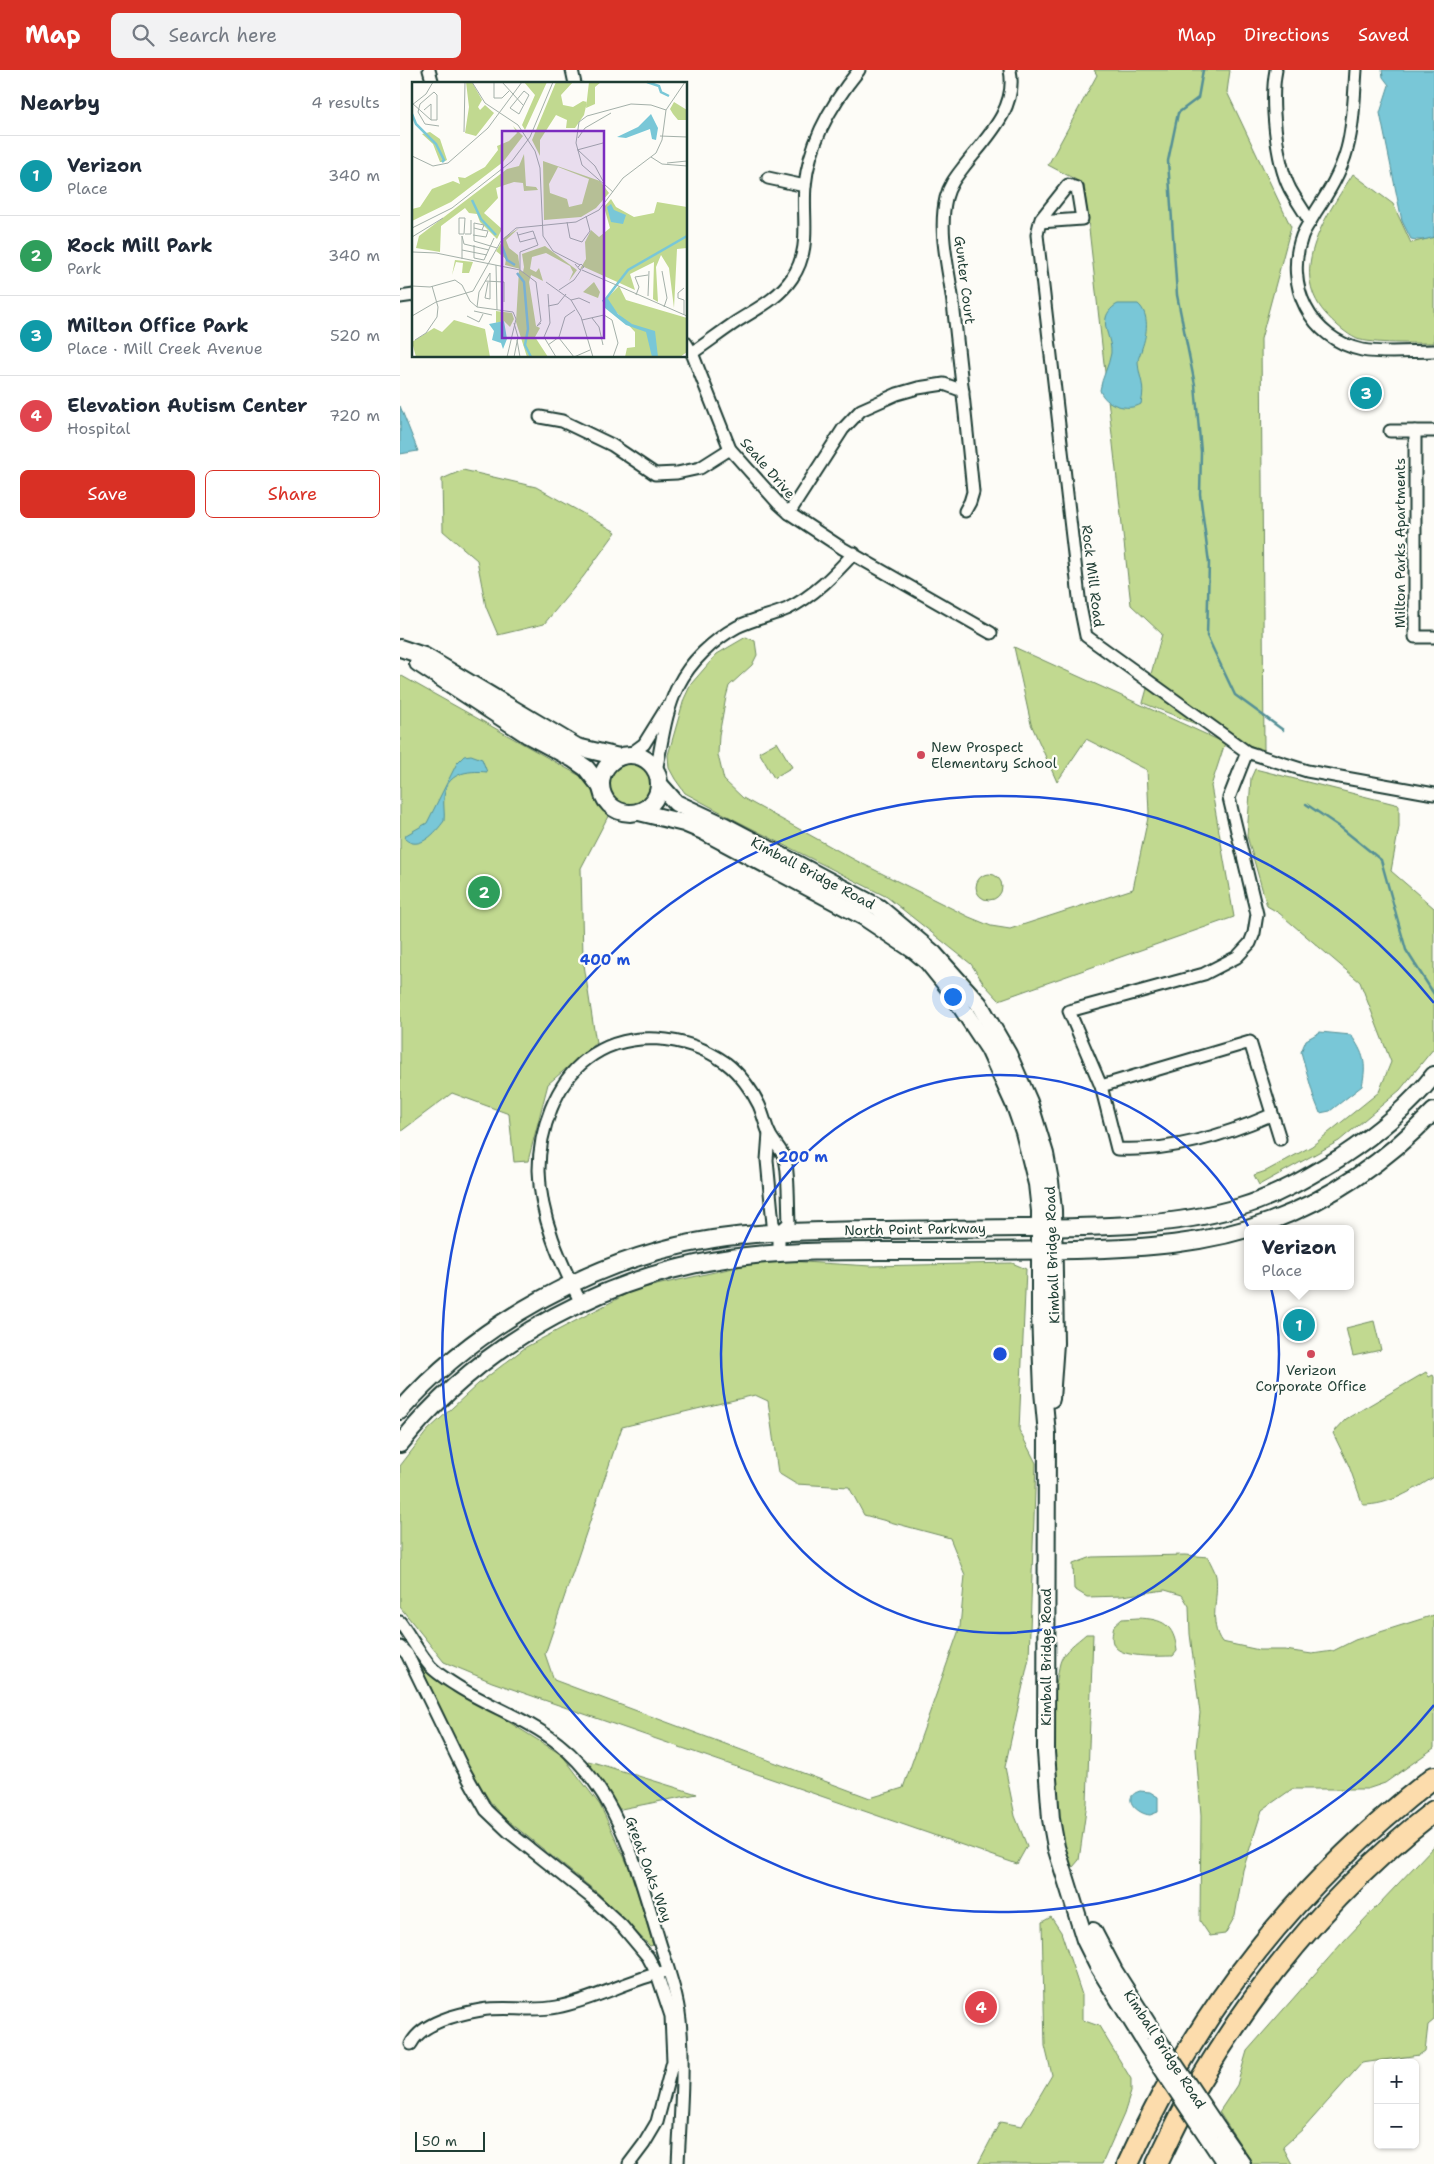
<!DOCTYPE html>
<meta charset="utf-8">
<style>
:root{--surface:#fff;--page:#f2f2f3;--text:#1f2937;--muted:#747a83;--line:#e0e1e3;--accent:#d93025}
body{margin:0;font-family:"Shantell Sans",sans-serif;background:var(--page);color:var(--text)}
.controls{position:absolute;right:15px;bottom:15px;display:grid;overflow:hidden;border-radius:8px;box-shadow:0 1px 4px #0004}
.controls button{width:45px;height:45px;display:grid;place-items:center;padding:0;border:0;border-bottom:1px solid var(--line);background:var(--surface);color:var(--text);font:25px sans-serif}
.scale{position:absolute;left:15px;bottom:12px;width:70px;box-sizing:border-box;padding-left:5px;border:2px solid #1f3d34;border-top:0;font-size:14px;line-height:18px;white-space:nowrap;color:#1f3d34;-webkit-text-stroke:4px #fdfcf7;paint-order:stroke}
.you{position:absolute;left:552px;top:926px;width:18px;height:18px;margin:-12px;border:4px solid #fff;border-radius:50%;background:#1a73e8;box-shadow:0 0 0 8px #1a73e833}
.badge{display:grid;place-items:center;width:32px;height:32px;border-radius:50%;background:var(--accent);color:#fff;font-size:16px;font-weight:700}
.pin{position:absolute;translate:-50% -50%;border:2px solid #fff;box-shadow:0 1px 5px #0006}
.popup{position:absolute;left:844px;top:1155px;width:110px;height:65px;box-sizing:border-box;display:grid;place-content:center;border-radius:8px;background:var(--surface);filter:drop-shadow(0 1px 4px #0005);font-size:16px;white-space:nowrap;color:var(--muted)}
.popup b{font-size:19px;color:var(--text)}
.popup::after{content:'';position:absolute;left:50%;top:100%;margin-left:-10px;border:10px solid transparent;border-top-color:var(--surface)}
.list{margin:0;padding:0;list-style:none}
h2{display:flex;justify-content:space-between;align-items:center;height:65px;margin:0;padding:0 20px;font-size:21px}
h2 small{font-size:16px;font-weight:400;color:var(--muted)}
.list li{display:grid;grid-template-columns:32px 1fr auto;gap:15px;align-items:center;box-sizing:border-box;height:80px;padding:0 20px;border-top:1px solid var(--line)}
.list b{display:block;font-size:19px;white-space:nowrap}
.list p{margin:0;font-size:16px;white-space:nowrap;color:var(--muted)}
.list em{font-size:16px;font-style:normal;color:var(--muted)}
.actions{display:flex;gap:10px;padding:15px 20px}
.actions a{flex:1;padding:11px 0;border:1px solid var(--accent);border-radius:8px;text-align:center;font-size:18px;color:var(--accent)}
.actions .main{background:var(--accent);color:#fff}
.icon{flex:none;width:28px;height:28px;fill:none;stroke:currentColor;stroke-width:2;stroke-linecap:round;stroke-linejoin:round}
.map{position:relative;flex:none;width:1034px;height:2094px;overflow:hidden}
header{display:flex;align-items:center;gap:30px;box-sizing:border-box;height:70px;padding:0 25px;background:var(--accent);color:#fff}
header strong{font-size:24px}
nav{display:flex;gap:28px;margin-inline-start:auto;font-size:18px}
.search{width:350px;height:45px;background:var(--page);display:flex;align-items:center;gap:12px;box-sizing:border-box;padding:0 18px;border-radius:8px;color:var(--muted);font-size:19px}
main{display:flex}
aside{flex:1;background:var(--surface)}
.map>svg:first-child{display:block}
.green{fill:#c1d990;stroke:#708b62;fill-rule:evenodd}
.water{fill:#79c7d7;stroke:#559096}
.lines{fill:none;stroke-linecap:round;stroke-linejoin:round}
.stream{stroke:#559096;stroke-width:2.5}
.street-casing{stroke:#1f3d34;stroke-width:15}
.secondary-casing{stroke:#1f3d34;stroke-width:20}
.highway-casing{stroke:#1f3d34;stroke-width:24}
.street{stroke:#fdfcf7;stroke-width:11}
.secondary{stroke:#fdfcf7;stroke-width:16}
.highway{stroke:#fcdcac;stroke-width:20}
.secondary-bridge-casing{stroke:#1f3d34;stroke-width:20;stroke-linecap:butt}
.secondary-bridge{stroke:#fdfcf7;stroke-width:16}
.ring{fill:none;stroke:#1d4ed8;stroke-width:2.5}
.poi-dot{fill:#d1495b;stroke:#fdfcf7;stroke-width:2}
.labels{text-anchor:middle;stroke-width:4.5;stroke-linejoin:round;paint-order:stroke}
.street-label{font-size:14px;fill:#1f3d34;stroke:#fdfcf7}
.poi-label{font-size:14px;fill:#1f3d34;stroke:#fdfcf7;text-anchor:start}
.inset-river{fill:none;stroke:#79c7d7;stroke-width:2.5}
.inset-road{fill:none;stroke:#a4b0a9;stroke-width:1}
.view{fill:#7b2cbf;fill-opacity:0.15;stroke:#7b2cbf;stroke-width:2.5}
.inset-edge{fill:none;stroke:#1f3d34;stroke-width:2.5}
.centre{fill:#1d4ed8;stroke:#fdfcf7;stroke-width:2.5}
.ring-label{font-size:15px;text-anchor:middle;font-weight:bold;fill:#1d4ed8;stroke:#fdfcf7;stroke-width:4.5;stroke-linejoin:round;paint-order:stroke}
</style>
<header>
<strong>Map</strong>
<div class="search"><svg class="icon" aria-label="search" viewBox="0 0 24 24"><circle cx="10" cy="10" r="6"/><path d="M15 15l6 6"/></svg>Search here</div>
<nav><a>Map</a><a>Directions</a><a>Saved</a></nav>
</header>
<main>
<aside>
<h2>Nearby<small>4 results</small></h2>
<ul class="list">
<li><span class="badge" style="background:#0f9aa8">1</span><div><b>Verizon</b><p>Place</p></div><em>340 m</em></li>
<li><span class="badge" style="background:#2e9e5b">2</span><div><b>Rock Mill Park</b><p>Park</p></div><em>340 m</em></li>
<li><span class="badge" style="background:#0f9aa8">3</span><div><b>Milton Office Park</b><p>Place · Mill Creek Avenue</p></div><em>520 m</em></li>
<li><span class="badge" style="background:#e0444e">4</span><div><b>Elevation Autism Center</b><p>Hospital</p></div><em>720 m</em></li>
</ul>
<div class="actions"><a class="main">Save</a><a>Share</a></div>
</aside>
<div class="map">
<svg width="1034" height="2094" viewBox="0 0 1034 2094">
<rect width="100%" height="100%" fill="#fdfcf7"/>
<filter id="ink" filterUnits="userSpaceOnUse"><feTurbulence type="fractalNoise" baseFrequency=".02" numOctaves="2"/><feDisplacementMap in="SourceGraphic" scale="10" xChannelSelector="R" yChannelSelector="G"/><feConvolveMatrix kernelMatrix="1 2 1 2 8 2 1 2 1" color-interpolation-filters="sRGB"/></filter>
<g filter="url(#ink)">
<g class="green">
<polygon points="694,0 830,0 827,22 891,157 861,269 864,681 743,633 762,564 731,535 684,114 648,95 697,5"/>
<path d="M953 104 993 134 1011 173 1034 167V273C1017 273 971 274 957 269 946 264 933 252 925 243 887 199 928 143 953 104Z"/>
<polygon points="63,400 136,417 216,462 183,507 144,554 98,565 86,537 77,490 43,461 42,409"/>
<polygon points="346,567 355,571 357,585 352,595 329,616 326,627 319,665 318,685 324,710 343,728 455,790 569,847 591,856 610,859 733,819 749,743 747,700 686,669 657,712 631,654 614,577 825,673 811,716 834,847 599,930 584,914 571,894 487,827 339,752 285,723 275,709 269,698 268,685 284,629 291,614 317,584"/>
<path d="M0 605 207 721C193 683 243 679 255 716 253 737 233 740 216 731L181 798 183 888 196 973 148 1014 128 1091 114 1092 109 1044 52 1023 0 1062Z"/>
<polygon points="377,672 392,697 374,708 359,682"/>
<polygon points="855,699 999,735 999,757 991,801 1034,838 1034,978 1000,1020 939,1071 859,1115 854,1105 866,1101 912,1076 979,1022 991,992 960,912 879,843 867,836 847,766 851,708"/>
<circle cx="589" cy="817" r="13"/>
<path d="M369 1190 471 1196 612 1193 626 1199 619 1360 636 1393 629 1588 605 1697 615 1746 627 1776 617 1794 92 1612 44 1592 0 1537V1396L27 1361 78 1314 126 1277 234 1220ZM355 1325 368 1331 378 1403 396 1414 449 1417 464 1445 550 1468 565 1505 560 1557 503 1718 470 1728 154 1610 145 1584 222 1357Z"/>
<polygon points="974,1251 981,1280 953,1286 946,1258"/>
<path d="M1026 1302 1029 1307 1033 1305 1034 1307V1407C1012 1421 989 1435 963 1435L949 1396 933 1363 946 1349Z"/>
<path d="M785 1485 808 1487C810 1493 815 1500 816 1506 819 1528 808 1553 822 1572L859 1580H885L912 1584 933 1581 955 1570 1034 1545V1678L985 1713 967 1719H892L862 1740 843 1800 835 1846 825 1864 810 1866 800 1851 801 1745 796 1679 800 1643 790 1564 789 1536 782 1525 765 1520 722 1526 687 1527 674 1519 673 1494 692 1487Z"/>
<path d="M738 1548C763 1549 774 1554 777 1581L773 1586C760 1586 717 1589 713 1573 711 1568 713 1561 714 1556L722 1549Z"/>
<path d="M686 1564H693L687 1733 679 1790 673 1797 667 1795 656 1756 652 1624C658 1612 657 1605 660 1593 663 1581 677 1572 686 1564Z"/>
<polygon points="22,1596 42,1615 99,1646 162,1685 200,1735 232,1804 253,1875 250,1876 199,1824 97,1742 66,1694 26,1609"/>
<polygon points="188,1691 196,1693 297,1724 216,1740 186,1695"/>
<polygon points="1034,1776 1034,1950 1028,1955 1025,1981 1019,1985 962,1993 904,2058 883,2077 892,2094 853,2094 819,2042 837,2015 847,1981 942,1873"/>
<polygon points="651,1847 661,1862 682,1925 682,1950 699,1956 731,2009 731,2022 724,2044 702,2094 578,2094 600,2052 622,2056 652,2005 645,1976 642,1852"/>
</g>
<g class="water">
<path d="M982 0H1034V167C1026 170 1019 171 1011 169L1002 151 980 43 989 15 983 7Z"/>
<path d="M718 234H738C750 244 747 264 742 278 741 283 738 287 738 292 739 310 746 314 741 334 728 342 704 335 700 320 702 307 709 296 711 283 712 270 703 259 706 248 707 242 713 236 718 234Z"/>
<polygon points="0,336 18,381 0,384"/>
<path d="M71 685 82 689 87 702C67 700 46 703 44 727 43 735 45 743 44 751 36 762 19 782 5 769L6 765 27 753 57 693 64 686Z"/>
<path d="M920 962 951 965C964 984 967 993 962 1016L930 1041 920 1043 914 1028 901 982 906 970Z"/>
<path d="M740 1721 750 1722 758 1727V1742L750 1745C737 1744 720 1727 740 1721Z"/>
</g>
<g class="lines">
<g class="stream">
<polyline points="803,0 798,28 778,43 768,91 777,225 795,315 801,382 800,424 809,493 807,566 835,625 883,660"/>
<polyline points="906,734 940,757 981,790 1006,880 1034,924"/>
</g>
<defs>
<g id="street">
<polyline points="29,0 33,14"/>
<polyline points="172,0 175,14"/>
<path d="M876 0C870 30 876 92 890 119 896 130 904 141 910 152"/>
<path d="M956 0C954 26 954 53 947 79 941 102 928 123 915 143 911 151 905 158 902 166 884 215 910 269 962 280 983 284 1012 281 1034 281"/>
<polyline points="368,108 405,116"/>
<path d="M640 152 682 149 677 118 668 115 641 149C639 155 638 160 637 165L680 536 686 566 847 682 907 701 1034 724"/>
<polyline points="0,227 14,225"/>
<polyline points="286,273 292,283 330,379 379,434 389,443 442,478 591,563"/>
<path d="M292 283C307 273 321 262 336 252 356 239 378 229 392 208 412 179 402 148 405 116 409 72 432 33 459 0"/>
<polyline points="140,347 162,351 212,375 255,404 277,403 300,398 330,379"/>
<polyline points="990,361 1034,361"/>
<polyline points="1015,361 1015,567 1034,567"/>
<path d="M565 441 570 432 573 422C567 359 560 296 553 233 549 199 538 163 546 128 549 116 555 108 562 99 584 70 618 40 610 0"/>
<polyline points="389,443 443,359 461,340 497,324 518,318 544,314 563,321"/>
<path d="M847 682 829 728 857 844 854 863 850 873 837 887 804 904 669 941 701 1016 717 1079C770 1082 823 1066 871 1045"/>
<polyline points="229,685 244,674 267,637"/>
<path d="M256 701C262 673 265 642 278 616 290 592 313 570 337 557 352 549 371 546 387 539 414 526 434 505 454 483"/>
<polyline points="701,1016 850,972 880,1069"/>
<polyline points="369,1063 367,1090 373,1154 379,1162 379,1183"/>
<path d="M181 1233C160 1191 140 1148 139 1100 139 1061 155 1013 187 989 227 958 287 965 326 993 339 1003 352 1020 359 1035 363 1044 365 1054 369 1063 373 1072 382 1080 385 1089 389 1104 388 1136 389 1153L379 1162"/>
<path d="M0 1552C10 1566 19 1583 30 1596 37 1604 48 1610 57 1616 90 1637 128 1649 159 1674 218 1721 238 1801 259 1870 267 1896 277 1923 280 1950 285 1998 280 2047 278 2094"/>
<polyline points="0,1577 7,1584 62,1697 86,1740 110,1763 193,1829 222,1856 248,1887 257,1904 271,1946 273,1991 257,2052 244,2074 229,2094"/>
<path d="M11 1974C22 1952 58 1944 81 1940 106 1936 132 1942 157 1937 193 1930 227 1911 263 1902"/>
</g>
<g id="secondary">
<polyline points="0,578 24,586 177,677 219,687"/>
<polyline points="18,593 128,665 173,689 186,698 201,717"/>
<circle cx="230" cy="714" r="29"/>
<polyline points="260,715 276,733 325,756 478,837 534,884 579,934 608,984 629,1032 645,1084 650,1111 653,1140 655,1273 651,1329"/>
<polyline points="239,742 284,753 303,761 464,847 515,881 527,891 548,917 589,979 615,1036 624,1062 637,1114 640,1141 640,1244 643,1321 647,1364 646,1682 651,1749 656,1777 685,1870 698,1896 748,1977"/>
<path d="M0 1341C77 1253 198 1187 313 1169 366 1161 419 1161 472 1160 521 1160 571 1158 620 1158 693 1157 769 1158 840 1137 877 1126 908 1107 941 1087 976 1064 1008 1038 1034 1005"/>
<path d="M0 1374C84 1269 213 1201 346 1186 391 1181 437 1181 482 1181 546 1181 611 1181 675 1180 742 1178 807 1175 871 1151 933 1128 988 1089 1034 1041"/>
<polyline points="693,1861 714,1901 754,1964"/>
<polyline points="817,2058 842,2094"/>
<polyline points="810,2070 826,2094"/>
</g>
<g id="highway">
<path d="M728 2094C799 1937 898 1813 1034 1707"/>
<path d="M757 2094C771 2065 784 2036 801 2009 862 1907 940 1814 1034 1741"/>
</g>
</defs>
<use href="#street" class="street-casing"/>
<use href="#secondary" class="secondary-casing"/>
<use href="#highway" class="highway-casing"/>
<use href="#street" class="street"/>
<use href="#secondary" class="secondary"/>
<use href="#highway" class="highway"/>
<defs>
<g id="secondary-bridge">
<polyline points="754,1964 817,2058"/>
<polyline points="748,1977 810,2070"/>
</g>
</defs>
<use href="#secondary-bridge" class="secondary-bridge-casing"/>
<use href="#secondary-bridge" class="secondary-bridge"/>
</g>
</g>
<g class="ring">
<circle cx="600" cy="1284" r="279"/>
<path d="M1034 1635A558 558 0 1 1 1034 933"/>
</g>
<g class="poi-dot">
<circle cx="521" cy="685" r="5"/>
<circle cx="911" cy="1284" r="5"/>
</g>
<g class="labels">
<g class="street-label">
<text transform="translate(565 210) rotate(83)" y="5">Gunter Court</text>
<text transform="translate(368 398) rotate(49)" y="5">Seale Drive</text>
<text transform="translate(1000 473) rotate(-90)" y="5">Milton Parks Apartments</text>
<text transform="translate(693 506) rotate(83)" y="5">Rock Mill Road</text>
<text transform="translate(413 803) rotate(28)" y="5">Kimball Bridge Road</text>
<text transform="translate(515 1159) rotate(-1)" y="5">North Point Parkway</text>
<text transform="translate(652 1185) rotate(-92)" y="5">Kimball Bridge Road</text>
<text transform="translate(646 1587) rotate(-90)" y="5">Kimball Bridge Road</text>
<text transform="translate(249 1799) rotate(70)" y="5">Great Oaks Way</text>
<text transform="translate(765 1979) rotate(57)" y="5">Kimball Bridge Road</text>
</g>
<g class="poi-label">
<text x="531" y="682">New Prospect<tspan x="531" dy="16">Elementary School</tspan></text>
<text x="911" y="1305" text-anchor="middle">Verizon<tspan x="911" dy="16">Corporate Office</tspan></text>
</g>
</g>
<g transform="translate(12 12)">
<rect width="275" height="275" fill="#fdfcf7"/>
<path d="M54 0H60L70 18 66 25 68 28 73 23 82 31 64 54 53 51 57 25ZM112 0H135L113 48 110 43 123 13ZM144 0H161L149 13 151 23 161 25 171 19 175 20 172 33 163 46H154L155 38 144 33 128 58V74L120 58ZM177 0H189L183 5V22L174 26ZM262 20 275 28V38H266L261 32 258 27ZM101 44 111 54 91 80 39 120 0 139V127L8 125 20 107 41 99 48 102 46 95 53 96 73 85 86 68 85 64 97 59 105 51ZM18 50 28 57 35 78 31 80H28L21 62 10 52ZM112 72 114 104 124 105 126 108 112 109 111 101 102 100 84 106 86 116 72 131 90 147 85 157 68 140 65 132 57 131 53 126 29 144 28 170 4 166 7 154 95 87 107 84ZM131 79 188 99 197 111 184 126 169 135 132 138ZM146 85 177 97 170 122 157 125 155 117 138 111 137 102ZM199 117 204 125 222 135 242 131 245 120 275 125V166L265 167 262 226 257 186 249 173 244 185 246 220 241 217 242 180 218 192 223 208 172 185 168 187 174 177 173 160 179 148 187 155 198 146 192 125ZM107 146 94 158 97 166 106 173 108 187 93 183 94 177 84 169 93 155ZM133 164 165 188 157 199 161 190 158 184 134 171 120 175 118 187 124 190 127 186 131 199 119 193 117 200 124 244 128 246 123 255 136 275H115L104 240 107 188 111 190 112 185 110 172ZM43 178 61 180 57 191H50L51 181 44 180 40 193ZM182 200 188 210 186 216 171 210ZM207 204 214 218 275 236V270L268 275H213L215 266 223 265V250L193 218ZM84 229 100 231 102 237 98 245 92 239 84 241ZM42 238 73 247 78 275H4L0 260 22 246 30 250Z" fill="#c1d990" fill-rule="evenodd"/>
<path d="M239 32 246 46 244 58 240 57 238 47 214 56 205 55 226 45ZM199 122 202 128 214 133 211 142 199 140 195 125ZM196 217 206 232 220 242 243 249 246 275H240L234 250 214 243 193 226 190 218ZM92 239 95 257 91 267 89 261 80 258 82 249 77 242Z" fill="#79c7d7"/>
<path class="inset-river" d="M235 0 247 4 249 10 257 14M0 32 4 42 24 62 32 78 30 80M60 118 69 137 84 153M90 164 95 178 103 183M105 191 112 200 116 247 113 263 119 275M193 218 216 188 275 154"/>
<path class="inset-road" d="M60 0 73 21 106 43 123 69 128 86 131 154 141 169 168 183M82 0V16H90L97 9M90 0 111 23M112 9 117 13 107 32 98 26ZM0 21 19 38M0 23 14 12 21 0M12 28 19 22V38M19 38H25V13L22 10 8 22 6 30 13 42 27 44M52 50 53 0M248 54 275 55M166 56 173 46 199 31M165 68 191 61M166 68 183 84 191 99M0 74 21 84 36 81 76 46 110 0M239 75 250 82 275 84M255 81 275 79M201 110 170 83 164 61 167 40 175 34 219 22 239 23 254 28M155 140 158 156 170 160 178 149 174 134M0 146 40 126 100 79 118 55 141 0M62 146 70 148 72 143 62 141V159L85 166M105 150 108 160 123 156M52 152H47V136H53L52 152M53 152H59V138M61 153 74 155 76 149 70 148M106 153 121 149 126 163 108 170V188M0 155 31 136M0 157V179M62 163V176L72 178 82 156M50 168 75 173M1 170 24 171 108 188 124 200 129 239 125 244 129 241M50 177V154L52 162 77 168M163 182 168 188 172 185 169 182 166 185M84 183 85 228M170 188 275 234M250 189 255 216 252 225M73 199 92 200V220M76 200 73 216 78 217V191M134 200 159 218 169 235 181 275M0 204 18 205 43 198 50 203 58 219 65 225 101 230 104 237 95 275M147 208 162 198 169 188M136 212 138 241 132 255 144 275M224 213 227 205 223 195 236 193M236 214 237 189M159 218 167 216 178 221M136 224 146 222 154 212M65 225 67 210 78 191M62 229 80 233M272 233V218L266 216V211L272 206M0 234 24 220 61 209 89 159 104 146 164 140 187 128 211 96 244 71 250 58 254 28 273 0M55 234 67 240 71 232M180 236 187 245 191 263M170 238 192 233 200 238 206 261 201 275M147 256 162 275M3 258 14 251 25 235 26 225 20 204M105 258 108 275M136 263 147 255 153 235 163 228M102 275 106 255 102 241M162 275 178 268"/>
<path class="view" d="M90 49H192V256H90Z"/>
<rect width="275" height="275" class="inset-edge"/>
</g>
<circle cx="600" cy="1284" r="8" class="centre"/>
<g class="ring-label">
<text x="205" y="895">400 m</text>
<text x="403" y="1092">200 m</text>
</g>
</svg>
<div class="controls">
<button>+</button>
<button>−</button>
</div>
<div class="scale">50 m</div>
<div class="you"></div>
<div class="pin badge" style="left:899px;top:1255px;background:#0f9aa8">1</div>
<div class="popup"><b>Verizon</b>Place</div>
<div class="pin badge" style="left:84px;top:822px;background:#2e9e5b">2</div>
<div class="pin badge" style="left:966px;top:323px;background:#0f9aa8">3</div>
<div class="pin badge" style="left:581px;top:1937px;background:#e0444e">4</div>
</div>
</main>
